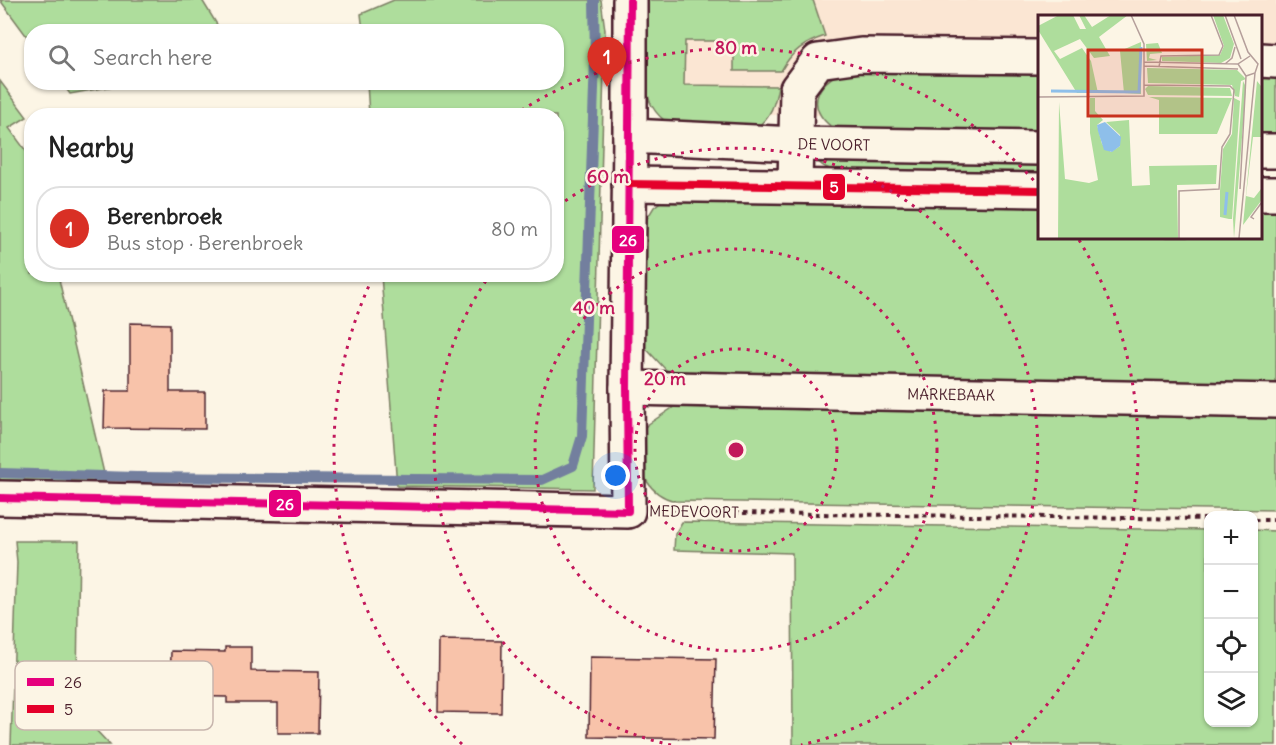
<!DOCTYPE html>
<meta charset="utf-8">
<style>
:root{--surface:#fff;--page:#f2f2f2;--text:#222;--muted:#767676;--line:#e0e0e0;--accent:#d93025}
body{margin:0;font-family:Delius,sans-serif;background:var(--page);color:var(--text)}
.controls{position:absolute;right:18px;bottom:18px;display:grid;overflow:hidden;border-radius:12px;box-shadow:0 2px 4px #0004}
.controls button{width:54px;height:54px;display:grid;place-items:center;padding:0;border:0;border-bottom:2px solid var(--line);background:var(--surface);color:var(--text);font:30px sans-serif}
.you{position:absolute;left:616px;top:476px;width:21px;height:21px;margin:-15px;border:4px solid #fff;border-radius:50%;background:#1a73e8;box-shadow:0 0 0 9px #1a73e833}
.badge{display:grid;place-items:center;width:39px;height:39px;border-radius:50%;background:var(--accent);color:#fff;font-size:20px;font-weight:700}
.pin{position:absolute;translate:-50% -50px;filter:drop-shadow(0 2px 3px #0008)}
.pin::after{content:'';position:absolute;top:32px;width:21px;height:18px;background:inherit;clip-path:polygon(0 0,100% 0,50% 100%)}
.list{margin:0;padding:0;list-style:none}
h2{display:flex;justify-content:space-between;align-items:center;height:78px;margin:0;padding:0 24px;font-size:26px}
h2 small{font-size:20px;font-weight:400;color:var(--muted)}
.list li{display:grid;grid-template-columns:39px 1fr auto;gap:18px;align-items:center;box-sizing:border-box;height:84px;margin:0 12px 12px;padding:0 12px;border:2px solid var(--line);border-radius:24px}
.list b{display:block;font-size:22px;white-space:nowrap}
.list p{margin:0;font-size:20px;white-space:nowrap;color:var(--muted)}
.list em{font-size:20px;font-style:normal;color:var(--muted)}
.icon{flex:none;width:33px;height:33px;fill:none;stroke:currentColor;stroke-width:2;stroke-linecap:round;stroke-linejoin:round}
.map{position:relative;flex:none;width:1276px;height:745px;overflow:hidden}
.search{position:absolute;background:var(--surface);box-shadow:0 2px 4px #0004;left:24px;top:24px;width:540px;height:66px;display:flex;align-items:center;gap:15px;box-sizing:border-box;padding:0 21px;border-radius:24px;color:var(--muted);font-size:22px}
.panel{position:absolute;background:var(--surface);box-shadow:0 2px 4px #0004;left:24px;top:108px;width:540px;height:174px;border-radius:24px}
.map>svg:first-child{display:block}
.built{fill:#fbe6d3}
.green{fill:#aedd9c;stroke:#7c7e64;stroke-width:1.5}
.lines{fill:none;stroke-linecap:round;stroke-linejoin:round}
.stream{stroke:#737f9e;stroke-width:10}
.building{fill:#f8c3aa;stroke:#4a1f2b;stroke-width:1.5}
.minor-casing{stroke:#4a1f2b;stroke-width:38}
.tertiary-casing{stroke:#4a1f2b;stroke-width:38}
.path{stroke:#4a1f2b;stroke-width:4;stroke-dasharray:4.5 4.5;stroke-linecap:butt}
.minor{stroke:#fcf5e5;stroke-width:33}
.tertiary{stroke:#fcf5e5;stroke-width:33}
.bus-1-casing{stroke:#fcf5e5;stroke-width:12}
.bus-2-casing{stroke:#fcf5e5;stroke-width:12}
.bus-1{stroke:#e5007d;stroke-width:8}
.bus-2{stroke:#e4002b;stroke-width:8}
.ring{fill:none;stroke:#c2185b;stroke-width:3;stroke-dasharray:3 6}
.labels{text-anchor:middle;stroke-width:5;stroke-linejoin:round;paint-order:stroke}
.street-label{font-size:15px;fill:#4a1f2b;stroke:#fcf5e5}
.inset-river{fill:none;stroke:#8ebfea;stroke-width:3}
.inset-road{fill:none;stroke:#b59f9b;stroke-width:1.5}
.view{fill:#c8321e;fill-opacity:0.15;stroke:#c8321e;stroke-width:3}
.inset-edge{fill:none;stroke:#4a1f2b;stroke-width:3}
.key{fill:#fcf5e5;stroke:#c7b5ad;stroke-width:1.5}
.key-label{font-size:16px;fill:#4a1f2b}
.centre{fill:#c2185b;stroke:#fcf5e5;stroke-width:3}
.ring-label{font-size:18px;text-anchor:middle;font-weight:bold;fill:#c2185b;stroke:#fcf5e5;stroke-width:5;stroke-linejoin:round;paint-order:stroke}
.line-badge{stroke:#fcf5e5;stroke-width:2}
.badge-label{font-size:16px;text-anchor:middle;font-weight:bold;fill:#fff}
</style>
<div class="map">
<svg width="1276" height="745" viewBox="0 0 1276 745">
<rect width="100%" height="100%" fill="#fcf5e5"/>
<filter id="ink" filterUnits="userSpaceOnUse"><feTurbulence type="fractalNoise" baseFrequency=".0167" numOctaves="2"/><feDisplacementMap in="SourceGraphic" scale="12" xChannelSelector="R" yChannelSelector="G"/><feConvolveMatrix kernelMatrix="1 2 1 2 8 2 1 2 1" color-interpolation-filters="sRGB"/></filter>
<g filter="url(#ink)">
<polygon class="built" points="645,0 1276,0 1276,115 1260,115 1260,16 1039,16 1039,115 664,115 645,95"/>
<g class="green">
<polygon points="0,0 202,0 221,31 32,32 31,42"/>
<polygon points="394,0 601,0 605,30 593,489 397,486 381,275 556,274 556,116 369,115 367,83 556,82 556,32 363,31 361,14"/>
<path d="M644 0H813L825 36C804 43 792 51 781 71H734V41H685L684 85 778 86C775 104 771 117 756 128L671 125C663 120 657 115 652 106 641 87 645 25 644 0Z"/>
<path d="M1039 66V136L843 133C809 118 807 88 842 72Z"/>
<rect x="1260" y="70" width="16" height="69"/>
<polygon points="0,81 27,117 9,128 29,155 31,166 32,274 58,275 106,482 0,480"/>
<polygon points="62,83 131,83 70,94"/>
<path d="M1039 154V179L852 175C840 172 824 170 817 160Z"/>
<polygon points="1039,197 1039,237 1260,237 1260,200 1276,200 1276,387 674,374 666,370 637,339 643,225 654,207 663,200"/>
<path d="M674 407 1276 418V510L675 501C643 493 641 468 635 440L647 425Z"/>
<polygon points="682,522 1208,530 1208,722 1254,722 1254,530 1276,531 1276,745 793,745 792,553 674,550 675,534"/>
<polygon points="15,541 79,541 77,682 94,728 110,745 11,745 17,562"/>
</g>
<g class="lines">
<polyline class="stream" points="0,473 136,477 542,480 573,466 582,436 595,59 594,0"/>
</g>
<g class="building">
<polygon points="130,323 170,324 170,392 205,392 205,429 104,428 105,391 130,391"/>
<polygon points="439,640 502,641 501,713 438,712"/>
<polygon points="225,647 251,647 251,671 319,672 318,733 278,733 278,703 227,703 227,697 170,696 171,651 225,652"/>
<polygon points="590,657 716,659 714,739 589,737"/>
</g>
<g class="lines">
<defs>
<g id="minor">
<polyline points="1260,60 1276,61"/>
<polyline points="630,136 630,0"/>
<polyline points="795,185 797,89 818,61 861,55 1039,57"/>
<polyline points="627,388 1276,401"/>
</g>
<g id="tertiary">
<polyline points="1260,151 1276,151"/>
<polyline points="629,184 1039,190"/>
<polyline points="1260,194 1276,194"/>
<polyline points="0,498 628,511 627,388 630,136 795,144 1039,148"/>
</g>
</defs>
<use href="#minor" class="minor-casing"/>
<use href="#tertiary" class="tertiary-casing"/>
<g class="path">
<polyline points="662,512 1208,519"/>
<polyline points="1254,520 1276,520"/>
</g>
<use href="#minor" class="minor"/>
<use href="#tertiary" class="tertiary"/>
<defs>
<polyline id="bus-1" points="0,498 628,511 627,388 630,0"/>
<polyline id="bus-2" points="629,184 1039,190"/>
</defs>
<use href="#bus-1" class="bus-1-casing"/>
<use href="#bus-2" class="bus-2-casing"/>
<use href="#bus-1" class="bus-1"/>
<use href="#bus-2" class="bus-2"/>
</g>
</g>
<g class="ring">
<circle cx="736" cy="450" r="101"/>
<circle cx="736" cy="450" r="201"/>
<path d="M671 745A302 302 0 0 1 490 275M558 206A302 302 0 1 1 801 745"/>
<path d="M462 744A402 402 0 0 1 373 277M514 115A402 402 0 0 1 1037 184M1079 240A402 402 0 0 1 1010 744"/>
</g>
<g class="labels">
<g class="street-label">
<text transform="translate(834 145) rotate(1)" y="5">DE VOORT</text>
<text transform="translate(951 395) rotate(1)" y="5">MARKEBAAK</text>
<text transform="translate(694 512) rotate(1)" y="5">MEDEVOORT</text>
</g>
</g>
<g transform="translate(1038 15)">
<rect width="224" height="224" fill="#fcf5e5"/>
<path d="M21 0H35L42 14H48L41 0H46L54 12 73 0H90L61 22 72 41 56 43 42 24 16 36 22 44 44 33 53 46 60 78H39L0 15V11ZM175 0H185L196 29 192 43 183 48 124 46V42L182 40 186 31ZM103 27V79L86 78 82 36ZM120 28 124 38 112 39 111 43 119 45 109 46 108 29ZM109 53 199 55 208 64 203 66 201 82 197 81 194 70 110 68ZM205 66 208 72 196 223 195 204ZM219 66 223 71V122H215L208 181 216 183 223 174V186L205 210ZM110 71 192 73 194 81 110 80 107 74ZM111 82 194 83 179 119H121V85ZM52 83H57V96L65 105 59 110 64 129 73 137 82 131V120L68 107 91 105 94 171 112 170 111 151 179 150 178 169 139 170 140 223H20L21 87 27 164 51 168 60 165 52 118ZM196 83 202 86 194 204H191L182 202V176L185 134 194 119Z" fill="#aedd9c"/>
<path d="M67 107 83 122 82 131 74 137 66 135 60 116 59 110Z" fill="#8ebfea"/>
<path class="inset-river" d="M13 76 101 77 103 32M187 200 189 177"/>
<path class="inset-road" d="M187 0 203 44M196 0 210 37 220 49 217 58 208 61 200 49 212 41M106 47 200 49M187 49 194 43 197 32M106 51 200 54M121 52 123 41 181 40 185 31 173 0M106 70 192 71 196 75 192 119 184 132 181 174 141 176V223M0 82 106 81V29L93 0M202 174 208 61M216 204 213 202 224 187M201 223 217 58"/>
<path class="view" d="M50 35H164V101H50Z"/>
<rect width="224" height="224" class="inset-edge"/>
</g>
<rect x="15" y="661" width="198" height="69" rx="9" class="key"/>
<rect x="27" y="678" width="27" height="8" fill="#e5007d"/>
<rect x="27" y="705" width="27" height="8" fill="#e4002b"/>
<g class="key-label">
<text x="64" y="688">26</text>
<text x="64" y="715">5</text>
</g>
<circle cx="736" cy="450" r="9" class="centre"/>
<g class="ring-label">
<text x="736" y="54">80 m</text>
<text x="608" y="183">60 m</text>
<text x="594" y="314">40 m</text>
<text x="665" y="385">20 m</text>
</g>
<g class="line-badge">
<rect x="822" y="173" width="24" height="28" rx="6" fill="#e4002b"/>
<rect x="611" y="225" width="34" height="29" rx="6" fill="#e5007d"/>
<rect x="268" y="489" width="34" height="29" rx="6" fill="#e5007d"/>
</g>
<g class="badge-label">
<text x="834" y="193">5</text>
<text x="628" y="246">26</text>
<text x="285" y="510">26</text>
</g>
</svg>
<div class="controls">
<button>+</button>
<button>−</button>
<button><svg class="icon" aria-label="locate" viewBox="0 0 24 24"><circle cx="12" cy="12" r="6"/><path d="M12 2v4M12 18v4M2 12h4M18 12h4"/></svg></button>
<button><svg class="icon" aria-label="layers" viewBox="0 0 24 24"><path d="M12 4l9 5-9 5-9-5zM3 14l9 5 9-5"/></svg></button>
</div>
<div class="you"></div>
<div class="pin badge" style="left:607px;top:87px">1</div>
<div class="search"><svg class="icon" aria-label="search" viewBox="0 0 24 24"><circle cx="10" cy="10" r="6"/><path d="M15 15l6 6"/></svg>Search here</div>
<section class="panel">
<h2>Nearby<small></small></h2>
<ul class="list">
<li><span class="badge">1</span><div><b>Berenbroek</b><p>Bus stop · Berenbroek</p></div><em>80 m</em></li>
</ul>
</section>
</div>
